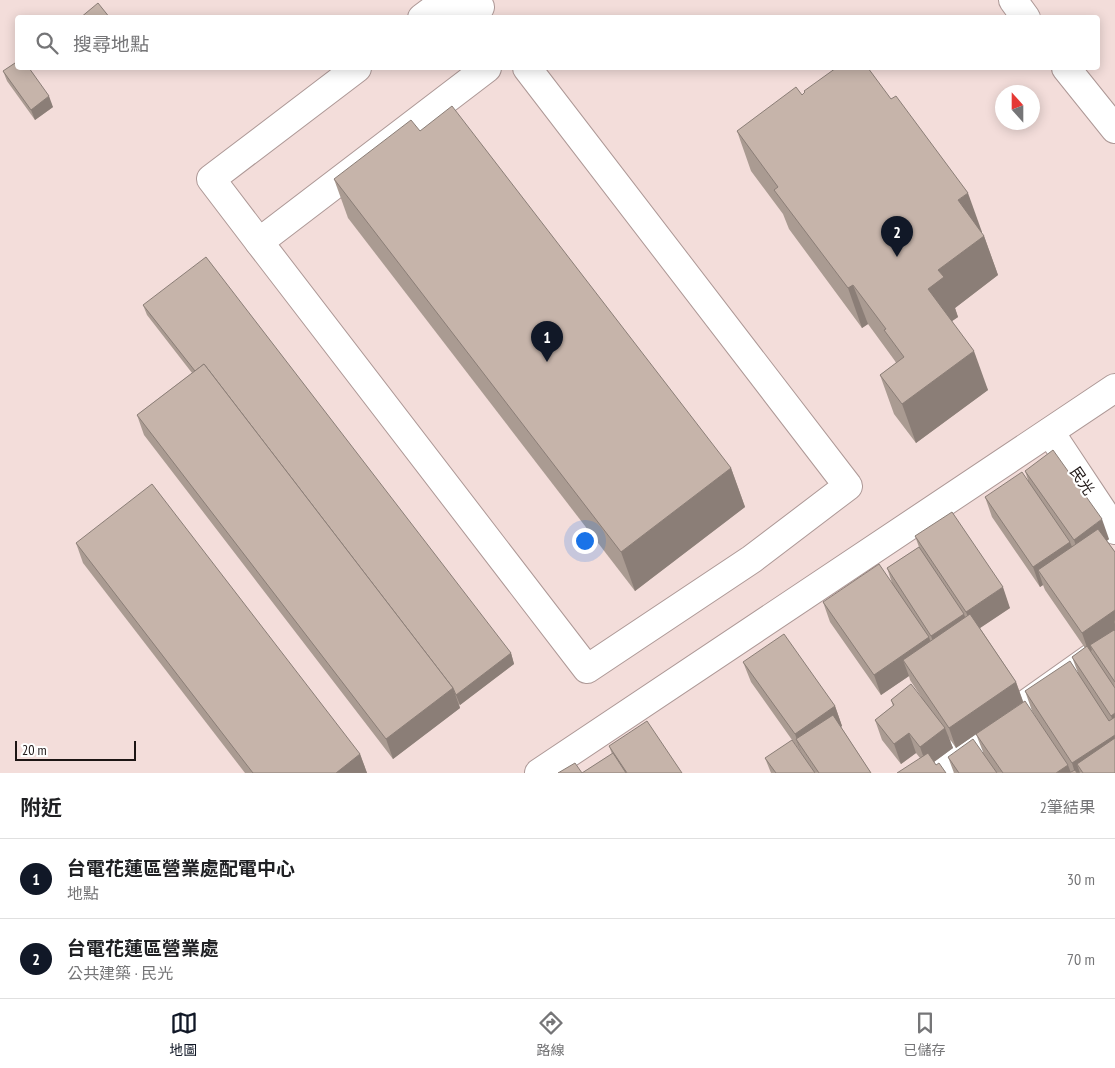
<!DOCTYPE html>
<html lang="zh-TW">
<meta charset="utf-8">
<style>
:root{--surface:#fff;--page:#f6f6f6;--text:#202124;--muted:#757577;--line:#e0e0e0;--accent:#111827}
body{margin:0;font-family:"PT Sans Narrow","Noto Sans TC",sans-serif;background:var(--page);color:var(--text)}
.compass{position:absolute;left:995px;top:85px;width:45px;height:45px;border-radius:50%;background:var(--surface);box-shadow:0 2px 12px #0003;rotate:339deg}
.scale{position:absolute;left:15px;bottom:12px;width:121px;box-sizing:border-box;padding-left:5px;border:2px solid #1d1514;border-top:0;font-size:14px;line-height:18px;white-space:nowrap;color:#1d1514;-webkit-text-stroke:4px #fff;paint-order:stroke}
.you{position:absolute;left:584px;top:540px;width:18px;height:18px;margin:-12px;border:4px solid #fff;border-radius:50%;background:#1a73e8;box-shadow:0 0 0 8px #1a73e833}
.badge{display:grid;place-items:center;width:32px;height:32px;border-radius:50%;background:var(--accent);color:#fff;font-size:16px;font-weight:700}
.pin{position:absolute;translate:-50% -41px;filter:drop-shadow(0 1px 2px #0008)}
.pin::after{content:'';position:absolute;top:26px;width:18px;height:15px;background:inherit;clip-path:polygon(0 0,100% 0,50% 100%)}
.list{margin:0;padding:0;list-style:none}
h2{display:flex;justify-content:space-between;align-items:center;height:65px;margin:0;padding:0 20px;font-size:21px}
h2 small{font-size:16px;font-weight:400;color:var(--muted)}
.list li{display:grid;grid-template-columns:32px 1fr auto;gap:15px;align-items:center;box-sizing:border-box;height:80px;padding:0 20px;border-top:1px solid var(--line)}
.list b{display:block;font-size:19px;white-space:nowrap}
.list p{margin:0;font-size:16px;white-space:nowrap;color:var(--muted)}
.list em{font-size:16px;font-style:normal;color:var(--muted)}
.icon{flex:none;width:28px;height:28px;fill:none;stroke:currentColor;stroke-width:2;stroke-linecap:round;stroke-linejoin:round}
.map{position:relative;flex:none;width:1115px;height:773px;overflow:hidden}
.search{position:absolute;background:var(--surface);box-shadow:0 2px 12px #0003;left:15px;right:15px;top:15px;height:55px;display:flex;align-items:center;gap:12px;box-sizing:border-box;padding:0 18px;border-radius:5px;color:var(--muted);font-size:19px}
.sheet{height:225px;background:var(--surface)}
nav{display:flex;justify-content:space-around;align-items:center;box-sizing:border-box;height:70px;border-top:1px solid var(--line);background:var(--surface);font-size:14px;color:var(--muted)}
nav a{display:grid;justify-items:center;gap:2px}
nav .on{color:var(--accent)}
.map>svg:first-child{display:block}
.lines{fill:none;stroke-linecap:round;stroke-linejoin:round}
.minor-casing{stroke:#ad9896;stroke-width:30}
.major-casing{stroke:#ad9896;stroke-width:30}
.minor{stroke:#fff;stroke-width:28}
.major{stroke:#fff;stroke-width:28}
.wall{fill:#aa9b92}
.shaded-wall{fill:#8b7e77}
.building{fill:#c6b4aa;stroke:#8b7e77}
.labels{text-anchor:middle;stroke-width:4.5;stroke-linejoin:round;paint-order:stroke}
.street-label{font-size:15px;fill:#1d1514;stroke:#fff}
</style>
<div class="map">
<svg width="1115" height="773" viewBox="0 0 1115 773">
<rect width="100%" height="100%" fill="#f3ddda"/>
<g class="lines">
<defs>
<g id="minor">
<polyline points="422,18 442,3 480,7"/>
<polyline points="357,68 211,179 259,242 487,68"/>
<polyline points="259,242 587,669 752,559 848,486 527,68"/>
<polyline points="1050,432 1115,530"/>
<polyline points="539,773 1115,388"/>
<polyline points="929,773 1115,641"/>
</g>
<g id="major">
<polyline points="1013,0 1026,18"/>
<polyline points="1066,68 1115,129"/>
</g>
</defs>
<use href="#minor" class="minor-casing"/>
<use href="#major" class="major-casing"/>
<use href="#minor" class="minor"/>
<use href="#major" class="major"/>
</g>
<g class="wall">
<polygon points="3,71 53,107 35,120 7,81"/>
<polygon points="804,91 982,232 981,233 984,236 998,275 955,308 958,317 952,321 988,390 916,443 894,414 880,375 896,363 895,361 868,324 862,328 789,229 783,214 751,171 737,131 802,95 805,93"/>
<polygon points="334,179 731,468 745,507 635,591 348,218"/>
<polygon points="143,305 511,653 514,664 460,705 459,704 460,708 393,759 144,435 137,415 192,373 147,315"/>
<polygon points="1025,471 1109,539 1107,541 1115,552 1115,773 954,773 948,757 983,752 976,734 956,748 949,738 953,748 934,762 936,765 946,773 920,758 916,753 901,764 882,740 875,720 893,706 891,700 922,698 910,680 909,676 881,695 830,622 823,602 892,583 887,568 919,547 915,536 1010,608 980,628 1016,682 1023,701 1050,739 1032,711 1025,691 1078,673 1072,657 1085,648 1045,590 1043,585 1040,587 992,517 985,497 1028,480"/>
<polygon points="76,543 360,754 367,773 245,773 83,563"/>
<polygon points="743,662 835,706 842,726 841,727 871,773 771,773 765,758 802,754 751,682"/>
<polygon points="609,746 682,773 582,773 612,754"/>
</g>
<g class="shaded-wall">
<polygon points="49,96 53,107 35,120 31,110"/>
<polygon points="968,193 982,232 972,239 958,200"/>
<polygon points="984,236 998,275 955,308 958,317 942,328 928,289 938,270"/>
<polygon points="853,285 868,324 862,328 848,288"/>
<polygon points="974,351 988,390 916,443 902,404"/>
<polygon points="731,468 745,507 635,591 621,552"/>
<polygon points="1102,519 1109,539 1081,560 1074,540"/>
<polygon points="1070,542 1078,562 1038,570 1043,585 1040,587 1033,567"/>
<polygon points="1003,587 1010,608 974,632 966,612"/>
<polygon points="1115,610 1115,622 1114,620 1115,624 1115,635 1090,645 1092,650 1089,653 1082,633"/>
<polygon points="964,614 971,634 938,656 931,636"/>
<polygon points="929,637 936,657 903,660 909,676 881,695 874,675"/>
<polygon points="511,653 514,664 460,705 456,695"/>
<polygon points="1016,682 1023,702 956,748 949,728"/>
<polygon points="453,688 460,708 393,759 386,739"/>
<polygon points="835,706 842,726 805,752 796,739 802,754 795,734"/>
<polygon points="1115,713 1115,727 1111,716"/>
<polygon points="945,728 953,748 927,767 920,747"/>
<polygon points="909,733 916,753 901,764 894,744"/>
<polygon points="1115,735 1115,760 1077,764 1080,773 1075,773 1072,763"/>
<polygon points="360,754 367,773 336,773"/>
<polygon points="1068,765 1071,773 1056,773"/>
</g>
<g class="building">
<polygon points="98,3 110,18 80,18"/>
<polygon points="18,61 18,68 29,68 49,96 31,110 3,71"/>
<polygon points="836,68 868,68 891,99 896,96 968,193 958,200 984,236 938,270 944,277 928,289 974,351 902,404 880,375 904,357 884,330 886,329 853,285 848,288 774,190 778,187 737,131 796,87 802,95 805,92 804,91"/>
<polygon points="452,106 731,468 621,552 334,179 411,120 420,131"/>
<polygon points="206,257 511,653 456,695 453,688 204,364 195,371 143,305"/>
<polygon points="204,364 453,688 386,739 137,415"/>
<polygon points="1053,450 1102,519 1074,540 1025,471"/>
<polygon points="1022,472 1070,542 1033,567 985,497"/>
<polygon points="152,484 360,754 336,773 253,773 76,543"/>
<polygon points="952,512 1003,587 966,612 915,536"/>
<polygon points="1098,529 1115,552 1115,610 1082,633 1038,570"/>
<polygon points="919,547 964,614 931,636 887,568"/>
<polygon points="879,564 929,637 874,675 823,602"/>
<polygon points="970,614 1016,682 949,728 903,660"/>
<polygon points="1114,630 1115,631 1115,682 1090,645"/>
<polygon points="784,634 835,706 795,734 743,662"/>
<polygon points="1087,646 1115,688 1115,713 1111,716 1072,657"/>
<polygon points="1070,661 1109,721 1115,717 1115,735 1072,763 1025,691"/>
<polygon points="911,684 945,728 920,747 909,733 894,744 875,720 894,705 891,700"/>
<polygon points="1025,701 1068,765 1056,773 1003,773 976,734"/>
<polygon points="833,715 871,773 819,773 796,739"/>
<polygon points="647,721 682,773 627,773 609,746"/>
<polygon points="1115,738 1115,773 1083,773 1077,764"/>
<polygon points="973,739 997,773 959,773 948,757"/>
<polygon points="792,740 815,773 776,773 765,758"/>
<polygon points="613,753 626,773 582,773"/>
<polygon points="928,753 936,765 939,763 946,773 897,773"/>
<polygon points="575,763 582,773 558,773"/>
<polygon points="1075,770 1077,773 1069,773"/>
</g>
<g class="labels">
<g class="street-label">
<text transform="translate(1082 481) rotate(56)" y="5">民光</text>
</g>
</g>
</svg>
<svg class="compass" viewBox="-18 -18 36 36"><path d="M0-13l5 13h-10z" fill="#e53935"/><path d="M0 13l5-13h-10z" fill="#757577"/></svg>
<div class="scale">20 m</div>
<div class="you"></div>
<div class="pin badge" style="left:547px;top:362px">1</div>
<div class="pin badge" style="left:897px;top:257px">2</div>
<div class="search"><svg class="icon" aria-label="search" viewBox="0 0 24 24"><circle cx="10" cy="10" r="6"/><path d="M15 15l6 6"/></svg>搜尋地點</div>
</div>
<section class="sheet">
<h2>附近<small>2筆結果</small></h2>
<ul class="list">
<li><span class="badge">1</span><div><b>台電花蓮區營業處配電中心</b><p>地點</p></div><em>30 m</em></li>
<li><span class="badge">2</span><div><b>台電花蓮區營業處</b><p>公共建築 · 民光</p></div><em>70 m</em></li>
</ul>
</section>
<nav>
<a class="on"><svg class="icon" aria-label="map" viewBox="0 0 24 24"><path d="M3 6l6-2 6 2 6-2v14l-6 2-6-2-6 2zM9 4v14M15 6v14"/></svg>地圖</a>
<a><svg class="icon" aria-label="directions" viewBox="0 0 24 24"><path d="M12 3l9 9-9 9-9-9zM9 14v-3h6M13 9l2 2-2 2"/></svg>路線</a>
<a><svg class="icon" aria-label="saved" viewBox="0 0 24 24"><path d="M7 4h10v16l-5-4-5 4z"/></svg>已儲存</a>
</nav>
